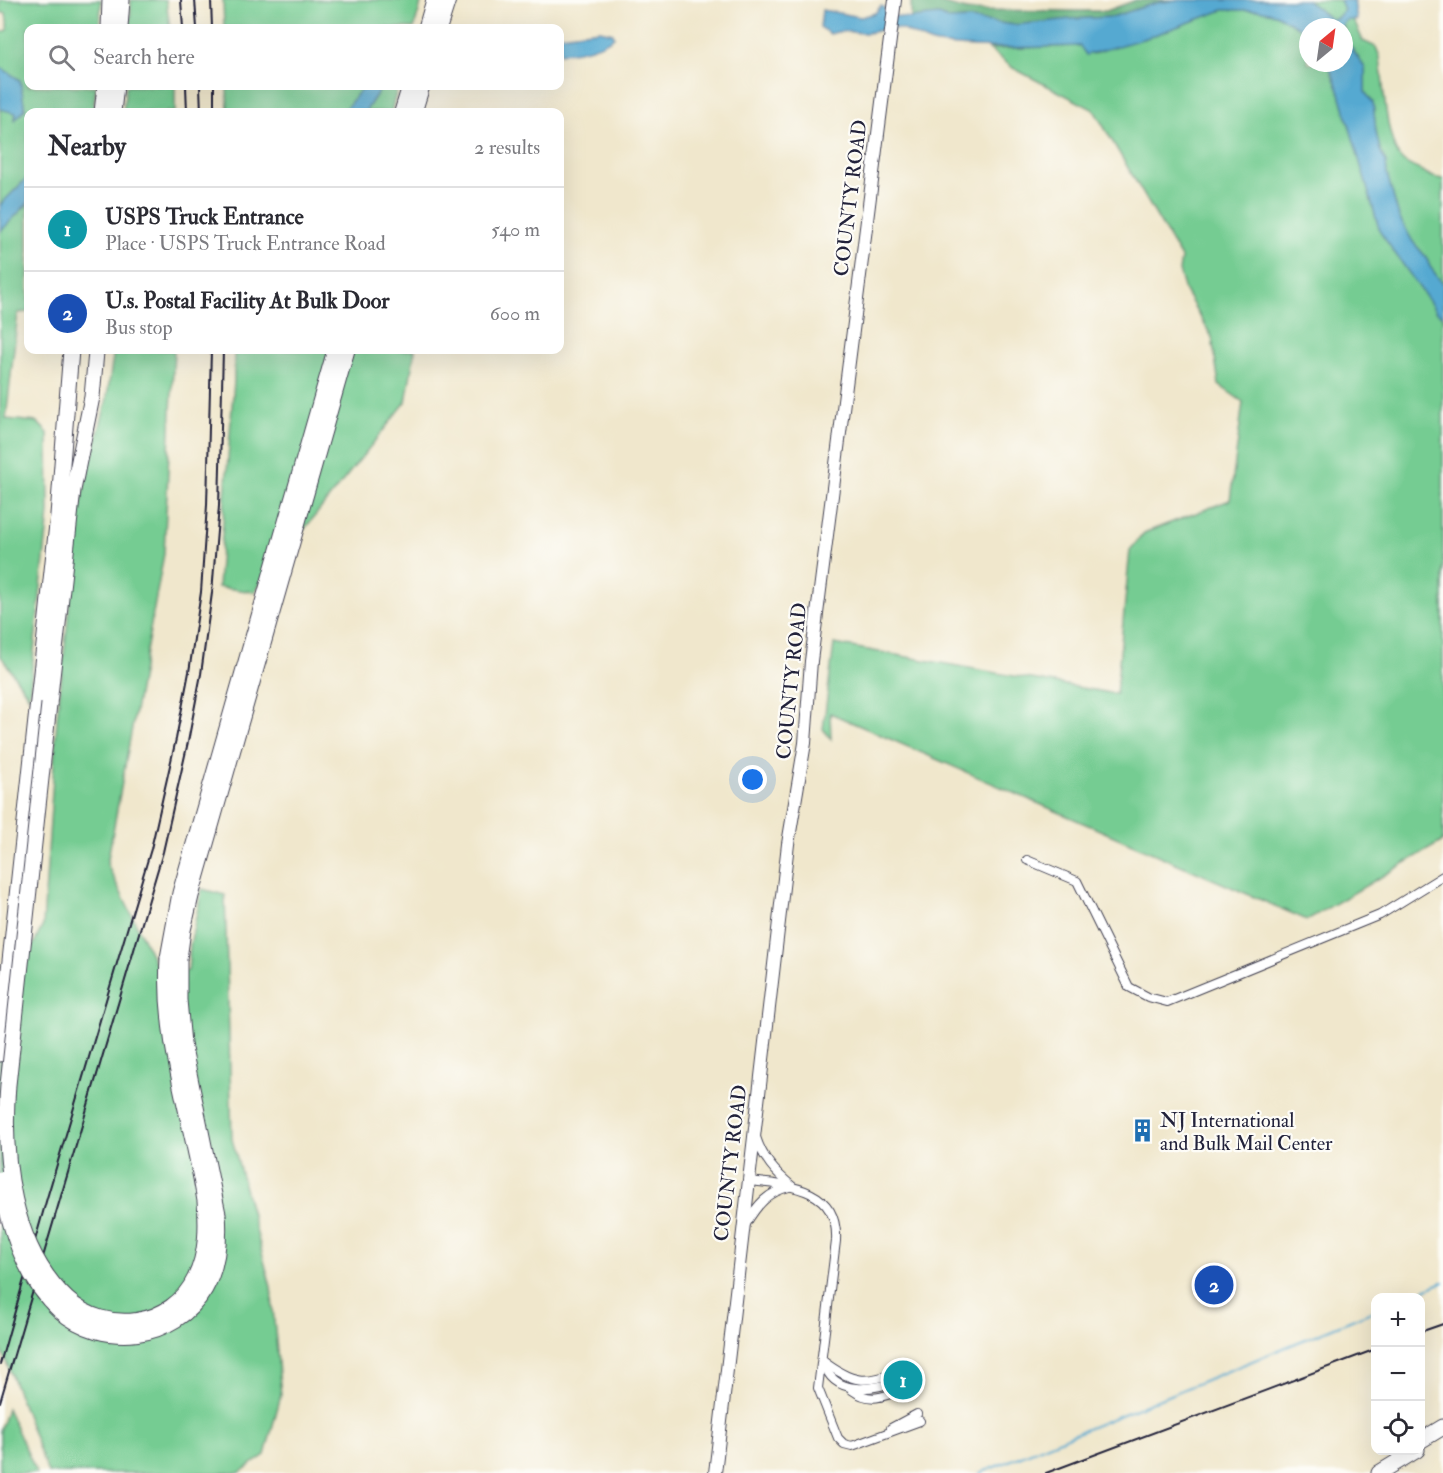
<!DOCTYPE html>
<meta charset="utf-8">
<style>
:root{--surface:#fff;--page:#f2f2f3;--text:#2b2b33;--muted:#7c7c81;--line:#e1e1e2;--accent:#1a73e8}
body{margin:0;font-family:"IM FELL Double Pica",serif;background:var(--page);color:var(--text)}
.controls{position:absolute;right:18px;bottom:18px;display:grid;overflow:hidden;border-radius:12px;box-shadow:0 6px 24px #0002}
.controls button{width:54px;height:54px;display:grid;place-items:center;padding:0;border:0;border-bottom:2px solid var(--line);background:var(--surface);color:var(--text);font:30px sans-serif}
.compass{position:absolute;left:1299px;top:18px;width:54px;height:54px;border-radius:50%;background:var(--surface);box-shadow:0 6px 24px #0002;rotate:29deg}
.you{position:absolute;left:753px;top:780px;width:21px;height:21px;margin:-15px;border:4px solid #fff;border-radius:50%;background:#1a73e8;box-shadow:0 0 0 9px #1a73e833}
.badge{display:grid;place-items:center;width:39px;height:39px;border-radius:50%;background:var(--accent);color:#fff;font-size:20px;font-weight:700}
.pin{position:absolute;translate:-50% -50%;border:3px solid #fff;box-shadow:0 2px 6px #0006}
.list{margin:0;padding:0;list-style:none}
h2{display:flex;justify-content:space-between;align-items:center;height:78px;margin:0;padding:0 24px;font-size:26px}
h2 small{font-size:20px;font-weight:400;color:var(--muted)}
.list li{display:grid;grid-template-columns:39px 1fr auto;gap:18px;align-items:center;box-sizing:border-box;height:84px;padding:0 24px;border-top:2px solid var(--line)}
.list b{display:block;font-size:22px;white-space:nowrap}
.list p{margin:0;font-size:20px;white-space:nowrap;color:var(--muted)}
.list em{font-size:20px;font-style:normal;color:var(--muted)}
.icon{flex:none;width:33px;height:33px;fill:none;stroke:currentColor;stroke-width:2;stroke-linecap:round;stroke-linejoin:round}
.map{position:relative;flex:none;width:1443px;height:1473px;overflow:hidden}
.search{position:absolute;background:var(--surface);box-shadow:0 6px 24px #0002;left:24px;top:24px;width:540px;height:66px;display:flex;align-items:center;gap:15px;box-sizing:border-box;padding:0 21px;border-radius:12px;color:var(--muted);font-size:22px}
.panel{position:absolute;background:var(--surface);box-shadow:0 6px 24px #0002;left:24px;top:108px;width:540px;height:246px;border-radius:12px}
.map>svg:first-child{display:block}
.green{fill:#75cc92;stroke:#4c7766;stroke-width:1.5}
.forest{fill:#60b07c;stroke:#41695c;stroke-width:1.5}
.water{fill:#55a9d1;stroke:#3c6686;stroke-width:1.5}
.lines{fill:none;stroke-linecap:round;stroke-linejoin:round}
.stream{stroke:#55a9d1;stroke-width:2}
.street-casing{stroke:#414051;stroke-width:10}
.secondary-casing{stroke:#414051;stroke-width:14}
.highway-casing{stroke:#414051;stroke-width:17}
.street{stroke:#fff;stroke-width:8}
.secondary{stroke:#fff;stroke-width:12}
.highway{stroke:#fff;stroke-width:15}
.rail{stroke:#22223b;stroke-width:2}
.highway-bridge-casing{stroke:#414051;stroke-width:17;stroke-linecap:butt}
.highway-bridge{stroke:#fff;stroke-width:15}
.labels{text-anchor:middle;stroke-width:4.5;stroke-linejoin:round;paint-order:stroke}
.street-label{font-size:20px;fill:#22223b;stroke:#fdfcf7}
.poi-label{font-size:20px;fill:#22223b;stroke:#fdfcf7;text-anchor:start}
</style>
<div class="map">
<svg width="1443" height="1473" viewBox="0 0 1443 1473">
<rect width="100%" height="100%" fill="#fdfcf7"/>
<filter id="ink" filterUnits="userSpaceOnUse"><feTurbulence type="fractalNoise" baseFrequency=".0167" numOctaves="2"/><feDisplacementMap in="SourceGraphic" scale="12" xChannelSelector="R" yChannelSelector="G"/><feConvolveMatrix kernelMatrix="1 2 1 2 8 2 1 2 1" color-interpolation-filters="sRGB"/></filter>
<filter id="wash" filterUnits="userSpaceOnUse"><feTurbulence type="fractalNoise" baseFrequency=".008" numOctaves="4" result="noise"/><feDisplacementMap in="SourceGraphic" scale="24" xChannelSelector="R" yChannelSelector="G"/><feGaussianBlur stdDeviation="1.35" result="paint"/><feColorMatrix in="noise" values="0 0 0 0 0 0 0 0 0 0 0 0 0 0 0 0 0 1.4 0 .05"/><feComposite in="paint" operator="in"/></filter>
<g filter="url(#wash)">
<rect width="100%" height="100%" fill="#f0e7cc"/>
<g class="green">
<polygon points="0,0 101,0 100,28 28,28 28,86 96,86 93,112 28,112 28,177 0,205 0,109 16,113 15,119 25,109 19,80 0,67 0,33 8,30 6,13 0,13"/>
<polygon points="131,0 166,0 170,28 130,28"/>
<polygon points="223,0 422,0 414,28 224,28"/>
<polygon points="1307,0 1340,0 1345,10 1336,19 1330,19"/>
<polygon points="1223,10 1259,10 1276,14 1301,29 1308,38 1308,63 1328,63 1340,93 1380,232 1436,311 1443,316 1443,841 1307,920 830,713 831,739 823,729 834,644 1116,694 1130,550 1144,533 1230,500 1243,402 1219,385 1212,337 1185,291 1179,271 1181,258 1094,110 1013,68 989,49 1080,46 1093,54 1114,46 1146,38"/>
<path d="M1350 19 1354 21 1363 41 1376 47 1380 57C1383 80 1386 144 1402 160 1407 165 1416 168 1422 171 1430 176 1434 178 1443 179V284L1430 267 1426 257 1413 242 1399 217 1387 174 1386 163 1380 150 1376 132 1373 103 1365 92V68L1344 37V27H1341L1344 22Z"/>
<polygon points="126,86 175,86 175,112 123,112"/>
<polygon points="227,86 364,86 343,112 228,112"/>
<polygon points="382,86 398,86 391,112 365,112"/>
<polygon points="28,203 28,312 18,313 6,419 37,422 48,433 49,513 29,697 0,655 0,232"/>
<polygon points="114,350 174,350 164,554 107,864 158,969 188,971 190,945 202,889 225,895 232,1139 271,1287 281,1395 265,1455 239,1473 48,1473 0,1345 0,1011 43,925 57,718 79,517 86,479 106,403"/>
<polygon points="234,350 415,350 406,402 254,592 218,587 234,381"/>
<polygon points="7,1408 35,1469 37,1473 0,1473 0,1431"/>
</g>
<polygon class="forest" points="911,0 929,0 967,10 1106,11 1136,0 1176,0 1156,3 1112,17 1071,19 1014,25 970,19 950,20 939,15 911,18"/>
<g class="water">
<path d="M1176 0H1307L1330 19H1336L1344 10 1340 0H1354L1357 20H1346L1341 27H1308V38L1301 29 1276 14 1259 10H1223L1146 38 1086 55 1080 46C1032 47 985 50 937 44 924 42 914 34 903 30 890 25 879 32 866 33 852 33 844 29 830 34L820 27 822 10 861 17 875 13 881 6 884 7 886 15 911 18 939 15 950 20 970 19 1014 25 1071 19 1112 17 1156 3Z"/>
<path d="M600 30 613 33 614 37C598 49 579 52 560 53V35Z"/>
<polygon points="1344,37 1365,68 1365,92 1373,103 1376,132 1380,150 1386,163 1387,174 1399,217 1413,242 1426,257 1430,267 1443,284 1443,316 1436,311 1380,232 1340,93 1328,63 1344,63"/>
<polygon points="0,67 20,80 25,109 15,120 16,113 0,109"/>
<polygon points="364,86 382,86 365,112 343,112"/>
<polygon points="28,177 28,203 0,232 0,205"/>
</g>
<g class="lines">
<g class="stream">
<polyline points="1406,1298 1443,1282"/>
<polyline points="980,1473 1376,1310"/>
</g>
</g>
</g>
<g filter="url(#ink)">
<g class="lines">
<defs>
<g id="street">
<polyline points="1027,860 1077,881 1129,987 1148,997 1167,1002 1380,915 1443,876"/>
<path d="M756 1137C763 1159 775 1172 792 1186"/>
<path d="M748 1181C788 1185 839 1187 836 1241L818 1388 838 1438 844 1444 852 1446 920 1421"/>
<path d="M746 1224C757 1205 768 1192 789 1187"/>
<path d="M823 1361C833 1398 875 1390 902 1379"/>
<path d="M823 1361C852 1383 865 1385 899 1371"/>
<path d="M852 1390C871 1404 886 1396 906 1388"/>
<polyline points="891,1428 917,1414"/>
</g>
<polyline id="secondary" points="715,1473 788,844 805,743 811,661 895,0"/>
<g id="highway">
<polyline points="109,28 110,0"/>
<polyline points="120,28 122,0"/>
<polyline points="426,28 434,0"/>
<polyline points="439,28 448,0"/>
<polyline points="102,112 105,86"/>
<polyline points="113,112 116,86"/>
<polyline points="402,112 410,86"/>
<polyline points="414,112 422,86"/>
<polyline points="49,704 73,490 92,397 96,352"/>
<polyline points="168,958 180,893 335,350"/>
<polyline points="179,959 183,930 191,896 347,350"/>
<polyline points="0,1054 58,515 71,350"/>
<polyline points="1420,1441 1443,1427"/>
<polyline points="1379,1473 1417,1450"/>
</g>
</defs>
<use href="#street" class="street-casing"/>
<use href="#secondary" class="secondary-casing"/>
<use href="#highway" class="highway-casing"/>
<use href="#street" class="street"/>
<use href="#secondary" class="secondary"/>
<use href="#highway" class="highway"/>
<g class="rail">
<polyline points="181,0 183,28"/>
<polyline points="195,0 197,28"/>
<polyline points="211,0 212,28"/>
<polyline points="186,86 187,112"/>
<polyline points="200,86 201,112"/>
<polyline points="214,86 214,112"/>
<polyline points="1420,1332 1443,1324"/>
<polyline points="0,1364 47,1198 151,849 176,739 189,672 201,592 207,505 211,350"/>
<polyline points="0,1402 163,852 188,742 201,674 212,593 219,506 223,350"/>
<polyline points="1046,1473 1376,1349"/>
</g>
<defs>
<g id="highway-bridge">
<path d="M49 704 8 1085C2 1156 12 1247 67 1299 106 1335 172 1327 195 1278 207 1254 207 1227 205 1201 192 1118 163 1045 168 958"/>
<path d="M0 1179C9 1225 23 1277 59 1310 103 1349 175 1341 205 1289 218 1266 220 1239 218 1214L183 1044 179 1000V959"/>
</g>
</defs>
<use href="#highway-bridge" class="highway-bridge-casing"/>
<use href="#highway-bridge" class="highway-bridge"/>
</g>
</g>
<defs>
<symbol id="building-bare" viewBox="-9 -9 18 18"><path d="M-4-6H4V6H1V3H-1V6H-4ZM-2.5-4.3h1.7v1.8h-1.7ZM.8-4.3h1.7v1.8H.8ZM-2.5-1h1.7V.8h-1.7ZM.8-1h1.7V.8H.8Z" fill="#1f6fb2" stroke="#fdfcf7" stroke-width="2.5" paint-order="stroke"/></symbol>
</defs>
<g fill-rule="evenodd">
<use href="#building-bare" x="1126" y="1114" width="33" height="33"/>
</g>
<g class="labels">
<g class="street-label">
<text transform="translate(850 198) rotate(-83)" y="7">COUNTY ROAD</text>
<text transform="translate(791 681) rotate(-84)" y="7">COUNTY ROAD</text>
<text transform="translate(730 1163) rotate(-83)" y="7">COUNTY ROAD</text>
</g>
<g class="poi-label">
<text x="1160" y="1127">NJ International<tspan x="1160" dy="23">and Bulk Mail Center</tspan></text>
</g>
</g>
</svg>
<div class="controls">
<button>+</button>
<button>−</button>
<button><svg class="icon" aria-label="locate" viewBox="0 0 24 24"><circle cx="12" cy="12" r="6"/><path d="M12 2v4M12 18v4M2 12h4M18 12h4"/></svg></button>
</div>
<svg class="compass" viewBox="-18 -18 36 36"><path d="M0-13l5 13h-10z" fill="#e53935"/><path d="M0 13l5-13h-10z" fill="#7c7c81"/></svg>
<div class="you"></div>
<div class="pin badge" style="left:903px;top:1380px;background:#0f9aa8">1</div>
<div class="pin badge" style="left:1214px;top:1285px;background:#1a4fb4">2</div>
<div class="search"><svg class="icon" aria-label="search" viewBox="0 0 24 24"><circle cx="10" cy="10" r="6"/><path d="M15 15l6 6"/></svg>Search here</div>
<section class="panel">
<h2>Nearby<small>2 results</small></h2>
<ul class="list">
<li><span class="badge" style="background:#0f9aa8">1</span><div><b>USPS Truck Entrance</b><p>Place · USPS Truck Entrance Road</p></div><em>540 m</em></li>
<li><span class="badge" style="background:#1a4fb4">2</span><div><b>U.s. Postal Facility At Bulk Door</b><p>Bus stop</p></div><em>600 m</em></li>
</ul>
</section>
</div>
